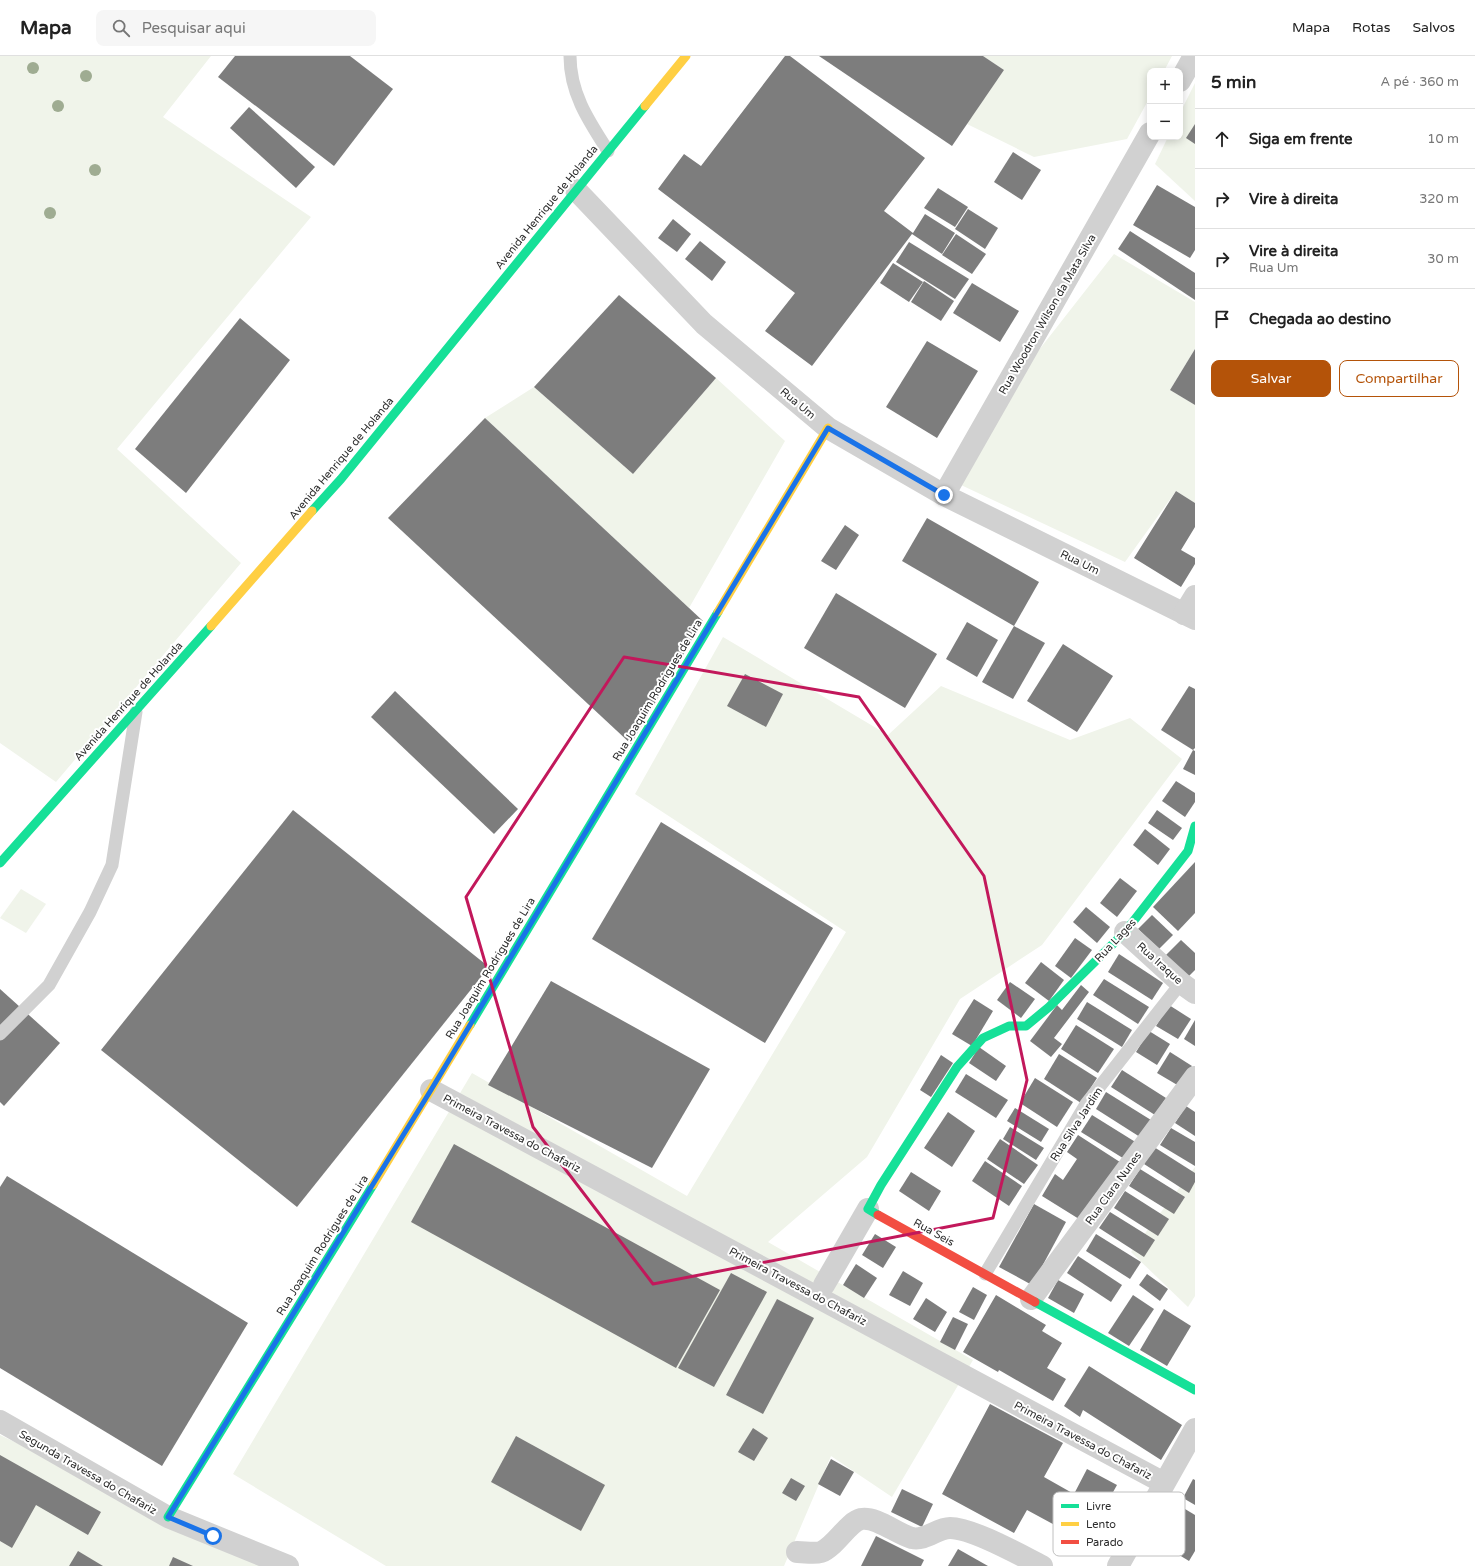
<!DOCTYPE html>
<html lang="pt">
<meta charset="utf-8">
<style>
:root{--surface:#fff;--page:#f6f6f6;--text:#222;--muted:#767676;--line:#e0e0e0;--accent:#b45309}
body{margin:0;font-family:"Varela Round",sans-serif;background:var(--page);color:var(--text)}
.controls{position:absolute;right:12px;top:12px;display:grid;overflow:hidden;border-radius:8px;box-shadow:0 2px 10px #0003}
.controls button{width:36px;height:36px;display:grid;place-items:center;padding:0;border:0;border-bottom:1px solid var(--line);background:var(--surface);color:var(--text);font:20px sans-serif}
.stop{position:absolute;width:12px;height:12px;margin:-9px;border:3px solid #1a73e8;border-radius:50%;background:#fff}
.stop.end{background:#1a73e8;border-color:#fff;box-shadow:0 1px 4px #0008}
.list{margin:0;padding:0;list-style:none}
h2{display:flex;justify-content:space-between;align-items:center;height:52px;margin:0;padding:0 16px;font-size:17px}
h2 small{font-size:13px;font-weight:400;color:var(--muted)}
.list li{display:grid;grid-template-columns:26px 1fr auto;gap:12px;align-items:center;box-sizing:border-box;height:60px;padding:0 16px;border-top:1px solid var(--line)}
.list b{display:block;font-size:15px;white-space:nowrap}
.list p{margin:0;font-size:13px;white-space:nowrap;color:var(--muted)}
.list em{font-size:13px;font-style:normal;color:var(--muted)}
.actions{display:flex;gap:8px;padding:12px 16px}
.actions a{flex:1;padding:9px 0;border:1px solid var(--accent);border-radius:8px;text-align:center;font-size:14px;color:var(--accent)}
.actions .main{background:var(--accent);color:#fff}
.icon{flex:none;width:22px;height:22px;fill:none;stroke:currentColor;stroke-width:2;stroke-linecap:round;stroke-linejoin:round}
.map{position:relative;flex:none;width:1195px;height:1510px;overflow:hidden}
header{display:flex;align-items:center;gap:24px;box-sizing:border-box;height:56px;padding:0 20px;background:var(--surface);border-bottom:1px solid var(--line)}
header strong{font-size:19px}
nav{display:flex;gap:22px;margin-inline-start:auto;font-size:14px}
.search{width:280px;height:36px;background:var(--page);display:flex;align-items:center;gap:10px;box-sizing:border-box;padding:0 14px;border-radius:8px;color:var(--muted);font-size:15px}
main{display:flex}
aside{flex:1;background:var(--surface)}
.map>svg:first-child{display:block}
.green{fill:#f0f4ea}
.building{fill:#7d7d7d}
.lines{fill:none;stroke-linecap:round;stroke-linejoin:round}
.lane{stroke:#d1d1d1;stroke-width:13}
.street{stroke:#d1d1d1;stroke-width:22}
.fast{stroke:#16e098;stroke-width:9}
.slow{stroke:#ffcf43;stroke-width:9}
.jam{stroke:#f24e42;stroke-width:9}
.tree{fill:#9fac92}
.route{stroke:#1a73e8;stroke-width:5}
.marked{fill:none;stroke:#c2185b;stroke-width:3;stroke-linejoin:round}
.labels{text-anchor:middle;stroke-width:4;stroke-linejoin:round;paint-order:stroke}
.street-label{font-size:11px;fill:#2c2c2c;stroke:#fff}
.key{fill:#fff;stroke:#c0c0c0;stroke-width:1}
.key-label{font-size:11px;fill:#2c2c2c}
</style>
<header>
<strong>Mapa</strong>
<div class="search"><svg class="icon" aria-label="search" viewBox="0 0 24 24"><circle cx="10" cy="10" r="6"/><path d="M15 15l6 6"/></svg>Pesquisar aqui</div>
<nav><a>Mapa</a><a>Rotas</a><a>Salvos</a></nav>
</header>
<main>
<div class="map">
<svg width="1195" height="1510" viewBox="0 0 1195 1510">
<rect width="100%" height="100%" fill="#fff"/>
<g class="green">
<polygon points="0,0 211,0 163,61 311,161 117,393 241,507 56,726 0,687"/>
<polygon points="983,0 1172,0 1164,15 1150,15 1150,41 1127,83 1034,101 967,68 1004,14"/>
<polygon points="1195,27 1195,145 1155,108 1168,81 1180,81 1180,57"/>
<polygon points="1114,198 1195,246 1195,293 1170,334 1195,349 1195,447 1176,435 1125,506 961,429 1028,308"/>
<polygon points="716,322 785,385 689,552 485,362 534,331 633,418"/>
<polygon points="723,581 888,679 941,630 1070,684 1130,662 1182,703 1042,889 960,943 867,1101 768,1186 973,1304 892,1441 831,1400 784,1510 386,1510 233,1418 472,1017 687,1140 846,876 635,738"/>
<polygon points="21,833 46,848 26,877 0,862"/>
<polygon points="1195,1111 1195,1240 1188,1251 1131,1196"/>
<polygon points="0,1379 213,1480 281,1510 0,1510"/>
</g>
<g class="building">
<polygon points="235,0 350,0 393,33 334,110 218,21"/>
<polygon points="785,0 790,0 925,102 884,155 913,177 925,158 955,177 942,198 912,178 812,310 765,275 795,237 658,133 684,98 701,110"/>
<polygon points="819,0 983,0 1004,14 952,90"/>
<polygon points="249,51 315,111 296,132 230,72"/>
<polygon points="1195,68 1195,88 1186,82"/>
<polygon points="1013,96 1041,114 1022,144 994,126"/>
<polygon points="1157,129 1195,151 1195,194 1190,202 1133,169"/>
<polygon points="938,132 968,151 955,171 924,152"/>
<polygon points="968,153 998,172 985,193 955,173"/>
<polygon points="673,163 691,178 677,196 658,182"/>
<polygon points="1130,175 1195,217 1195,244 1118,193"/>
<polygon points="956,178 986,198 972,218 942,199"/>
<polygon points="700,185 726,206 712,225 685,203"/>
<polygon points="909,186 969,223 955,243 896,206"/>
<polygon points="893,207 923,226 909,246 880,227"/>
<polygon points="924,225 954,245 941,265 911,246"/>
<polygon points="972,227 1019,255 1000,286 953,257"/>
<polygon points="619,239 716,322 633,418 534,331"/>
<polygon points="240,262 290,304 186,437 135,393"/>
<polygon points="927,285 978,315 937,382 886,351"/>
<polygon points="1195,293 1195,349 1170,334"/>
<polygon points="485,362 703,565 631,688 388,462"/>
<polygon points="1176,435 1195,447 1195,471 1181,494 1195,502 1195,508 1181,531 1134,502"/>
<polygon points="927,462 1039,526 1014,570 902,505"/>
<polygon points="845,469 859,479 836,514 821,505"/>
<polygon points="836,537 937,598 905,652 804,592"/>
<polygon points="967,566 998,584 977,621 946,603"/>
<polygon points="1014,570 1045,587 1013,643 982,626"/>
<polygon points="1063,588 1113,620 1077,676 1027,645"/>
<polygon points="745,618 783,638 766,671 727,650"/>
<polygon points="1189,630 1195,633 1195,692 1193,694 1161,674"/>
<polygon points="395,635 518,753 494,778 371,661"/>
<polygon points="1193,694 1195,695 1195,719 1183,713"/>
<polygon points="1176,725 1195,737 1195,746 1185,761 1162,745"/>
<polygon points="293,754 489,911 297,1151 101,994"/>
<polygon points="1157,754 1182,772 1173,784 1148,767"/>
<polygon points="661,766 833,872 765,987 592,883"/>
<polygon points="1145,773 1170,793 1158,809 1133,789"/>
<polygon points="1195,806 1195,857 1178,875 1153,851"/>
<polygon points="1120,822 1137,835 1117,861 1100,847"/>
<polygon points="1086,851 1110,871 1097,887 1073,866"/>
<polygon points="1152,859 1173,879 1159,893 1138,873"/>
<polygon points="1075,882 1092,894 1071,922 1055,910"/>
<polygon points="1181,884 1195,897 1195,914 1188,921 1166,899"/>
<polygon points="1119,898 1163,927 1152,944 1108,916"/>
<polygon points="1041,906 1064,924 1049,945 1025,927"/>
<polygon points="1104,923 1149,951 1138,968 1093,939"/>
<polygon points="551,925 710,1013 652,1112 488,1029"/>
<polygon points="1010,926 1035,943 1021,962 997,944"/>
<polygon points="1081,929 1089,936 1054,982 1062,988 1051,1001 1030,985 1057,949 1062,954"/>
<polygon points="0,933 60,987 4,1050 0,1046"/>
<polygon points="974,943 993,955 972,990 952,978"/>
<polygon points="1087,946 1132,974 1122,991 1077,963"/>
<polygon points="1169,949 1191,963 1178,983 1156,970"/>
<polygon points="1195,964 1195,990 1184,983"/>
<polygon points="1076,969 1114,993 1098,1017 1061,993"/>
<polygon points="1149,975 1170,988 1157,1009 1136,996"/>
<polygon points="979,991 1006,1010 996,1025 969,1007"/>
<polygon points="1170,996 1192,1010 1179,1030 1157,1017"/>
<polygon points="1059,998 1097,1022 1081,1047 1044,1023"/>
<polygon points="941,999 953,1007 931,1041 920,1034"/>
<polygon points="1122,1014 1166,1042 1155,1059 1111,1031"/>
<polygon points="966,1018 1008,1044 996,1062 955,1036"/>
<polygon points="1035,1022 1073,1046 1057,1071 1020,1047"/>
<polygon points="1106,1036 1151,1064 1140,1081 1096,1053"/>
<polygon points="1186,1050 1195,1056 1195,1080 1175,1067"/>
<polygon points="1015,1052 1049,1073 1041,1086 1007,1065"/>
<polygon points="948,1056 975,1075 952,1111 924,1092"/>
<polygon points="1092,1059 1137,1087 1126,1104 1081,1076"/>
<polygon points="1010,1071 1044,1092 1036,1104 1003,1083"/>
<polygon points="1171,1072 1195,1086 1195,1110 1160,1089"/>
<polygon points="1078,1079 1123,1108 1079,1163 1042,1140 1055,1118 1063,1124 1077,1103 1067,1096"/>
<polygon points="1000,1083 1038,1109 1024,1128 987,1103"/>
<polygon points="454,1088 720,1234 676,1312 411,1166"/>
<polygon points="1154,1091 1195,1117 1195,1126 1189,1137 1144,1108"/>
<polygon points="985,1105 1022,1130 1009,1150 972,1125"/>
<polygon points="1140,1113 1185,1141 1174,1158 1129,1130"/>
<polygon points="911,1116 941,1135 929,1155 899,1135"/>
<polygon points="7,1120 248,1267 162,1410 0,1312 0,1131"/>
<polygon points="1125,1135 1169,1163 1158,1180 1114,1152"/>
<polygon points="1034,1148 1066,1166 1032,1229 999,1211"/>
<polygon points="1110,1156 1155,1184 1144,1201 1099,1172"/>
<polygon points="875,1178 896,1191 883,1212 862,1199"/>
<polygon points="1096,1178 1141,1206 1130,1223 1086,1195"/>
<polygon points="1078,1200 1122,1229 1111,1246 1067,1217"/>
<polygon points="856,1208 877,1222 864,1242 843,1229"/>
<polygon points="903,1215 923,1227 910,1250 889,1239"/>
<polygon points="731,1217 767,1236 714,1331 678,1312"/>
<polygon points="1147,1218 1168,1233 1160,1245 1139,1229"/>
<polygon points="1058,1224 1084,1238 1074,1257 1048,1242"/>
<polygon points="973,1231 987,1239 974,1264 959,1256"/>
<polygon points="996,1239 1046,1269 1042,1275 1062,1287 1047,1312 1066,1323 1053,1345 999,1314 998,1316 963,1296"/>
<polygon points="1133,1239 1154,1253 1129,1290 1108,1277"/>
<polygon points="926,1242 947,1256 935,1276 913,1263"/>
<polygon points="777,1243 814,1262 763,1358 726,1339"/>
<polygon points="1164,1253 1191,1270 1167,1310 1140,1294"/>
<polygon points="953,1261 968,1268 955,1294 940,1286"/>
<polygon points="1089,1310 1182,1369 1161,1404 1083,1354 1080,1361 1064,1350"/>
<polygon points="990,1348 1063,1387 1044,1421 1074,1438 1087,1413 1117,1429 1103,1454 1092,1447 1075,1480 1027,1454 1014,1477 942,1438"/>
<polygon points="753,1372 768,1382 754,1405 738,1396"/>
<polygon points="516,1380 605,1429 581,1475 491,1426"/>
<polygon points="0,1399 101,1456 88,1479 36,1449 12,1492 0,1485"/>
<polygon points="831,1403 854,1416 840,1440 818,1428"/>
<polygon points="791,1422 805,1430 796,1445 782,1437"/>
<polygon points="1193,1423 1195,1424 1195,1449 1183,1442"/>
<polygon points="902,1433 933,1448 922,1471 891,1456"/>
<polygon points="1175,1447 1195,1459 1195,1495 1189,1505 1153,1483"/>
<polygon points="876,1480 924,1504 921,1510 861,1510"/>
<polygon points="958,1493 988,1510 948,1510"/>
<polygon points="78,1495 103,1510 69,1510"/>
<polygon points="173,1501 193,1510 169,1510"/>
</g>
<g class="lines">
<g class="lane">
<path d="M570 0C570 37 588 64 608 95"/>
<polyline points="0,978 49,929 90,856 112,809 136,656"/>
<polyline points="985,1218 1086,1048 1181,927"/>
</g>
<g class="street">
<polyline points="1180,25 1194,0"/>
<polyline points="576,134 704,268 828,372 944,439 1195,563"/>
<polyline points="944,439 1150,77"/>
<polyline points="1184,558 1195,540"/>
<polyline points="1125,876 1181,927 1195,937"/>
<polyline points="431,1034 1164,1427"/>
<polyline points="824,1229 868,1153"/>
<polyline points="1031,1243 1195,1021"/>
<polyline points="0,1365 168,1461 288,1510"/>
<path d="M797 1496C805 1496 814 1498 821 1496 835 1491 848 1466 861 1463 876 1460 897 1478 912 1482 926 1485 937 1472 950 1472 972 1472 1020 1499 1042 1510"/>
<polyline points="1118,1510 1195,1373"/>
</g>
<g class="fast">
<polyline points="312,455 341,423 645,50"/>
<polyline points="0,807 211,570"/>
<polyline points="470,969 718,556"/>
<polyline points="878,1159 868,1153 881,1129 957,1011 983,982 1009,970 1026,970 1049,951 1125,876 1188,795 1195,770"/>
<polyline points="1035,1246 1195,1334"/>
<polyline points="168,1461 373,1129"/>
</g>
<g class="slow">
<polyline points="645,50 686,0"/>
<polyline points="718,556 828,372"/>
<polyline points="211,570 312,455"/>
<polyline points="373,1129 470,969"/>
</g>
<polyline class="jam" points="878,1159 1035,1246"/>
</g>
<g class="tree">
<circle cx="33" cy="12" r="6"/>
<circle cx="86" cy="20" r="6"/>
<circle cx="58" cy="50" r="6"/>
<circle cx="95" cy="114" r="6"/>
<circle cx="50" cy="157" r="6"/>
</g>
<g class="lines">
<polyline class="route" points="213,1480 168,1461 431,1034 828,372 944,439"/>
</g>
<path class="marked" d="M624 601 859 641 984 820 1027 1024 993 1162 653 1228 533 1071 466 841Z"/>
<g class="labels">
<g class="street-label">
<text transform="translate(546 151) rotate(-51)" y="4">Avenida Henrique de Holanda</text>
<text transform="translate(1047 258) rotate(-60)" y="4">Rua Woodron Wilson da Mata Silva</text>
<text transform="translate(798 347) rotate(40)" y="4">Rua Um</text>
<text transform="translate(341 402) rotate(-50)" y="4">Avenida Henrique de Holanda</text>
<text transform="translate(1080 506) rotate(26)" y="4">Rua Um</text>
<text transform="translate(657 634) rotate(-59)" y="4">Rua Joaquim Rodrigues de Lira</text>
<text transform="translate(128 645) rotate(-48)" y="4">Avenida Henrique de Holanda</text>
<text transform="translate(1115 884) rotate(-47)" y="4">Rua Lages</text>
<text transform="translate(1160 907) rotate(42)" y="4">Rua Iraque</text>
<text transform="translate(490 912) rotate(-59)" y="4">Rua Joaquim Rodrigues de Lira</text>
<text transform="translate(1076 1068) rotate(-57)" y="4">Rua Silva Jardim</text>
<text transform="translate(512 1077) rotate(28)" y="4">Primeira Travessa do Chafariz</text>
<text transform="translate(1113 1132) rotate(-54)" y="4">Rua Clara Nunes</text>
<text transform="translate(934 1176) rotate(29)" y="4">Rua Seis</text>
<text transform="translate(322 1189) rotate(-58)" y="4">Rua Joaquim Rodrigues de Lira</text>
<text transform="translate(798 1230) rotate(28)" y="4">Primeira Travessa do Chafariz</text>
<text transform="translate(1083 1384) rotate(28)" y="4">Primeira Travessa do Chafariz</text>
<text transform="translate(88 1416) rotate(30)" y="4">Segunda Travessa do Chafariz</text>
</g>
</g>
<rect x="1053" y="1436" width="132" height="64" rx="6" class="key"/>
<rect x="1061" y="1448" width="18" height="4" fill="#16e098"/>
<rect x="1061" y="1466" width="18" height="4" fill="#ffcf43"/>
<rect x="1061" y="1484" width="18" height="4" fill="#f24e42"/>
<g class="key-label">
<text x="1086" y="1454">Livre</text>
<text x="1086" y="1472">Lento</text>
<text x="1086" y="1490">Parado</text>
</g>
</svg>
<div class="controls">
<button>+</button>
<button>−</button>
</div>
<div class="stop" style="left:213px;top:1480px"></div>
<div class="stop end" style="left:944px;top:439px"></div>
</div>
<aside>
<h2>5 min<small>A pé · 360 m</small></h2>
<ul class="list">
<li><svg class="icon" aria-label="ahead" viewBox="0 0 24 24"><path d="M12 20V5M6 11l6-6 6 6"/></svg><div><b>Siga em frente</b></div><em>10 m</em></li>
<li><svg class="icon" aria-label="right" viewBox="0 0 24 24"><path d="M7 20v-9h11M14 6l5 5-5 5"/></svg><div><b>Vire à direita</b></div><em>320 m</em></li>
<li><svg class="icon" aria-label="right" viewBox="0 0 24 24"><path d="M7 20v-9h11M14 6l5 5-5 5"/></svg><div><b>Vire à direita</b><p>Rua Um</p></div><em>30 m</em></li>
<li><svg class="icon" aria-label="arrive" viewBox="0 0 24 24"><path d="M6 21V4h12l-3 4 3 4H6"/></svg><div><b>Chegada ao destino</b></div></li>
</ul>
<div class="actions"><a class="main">Salvar</a><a>Compartilhar</a></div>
</aside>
</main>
